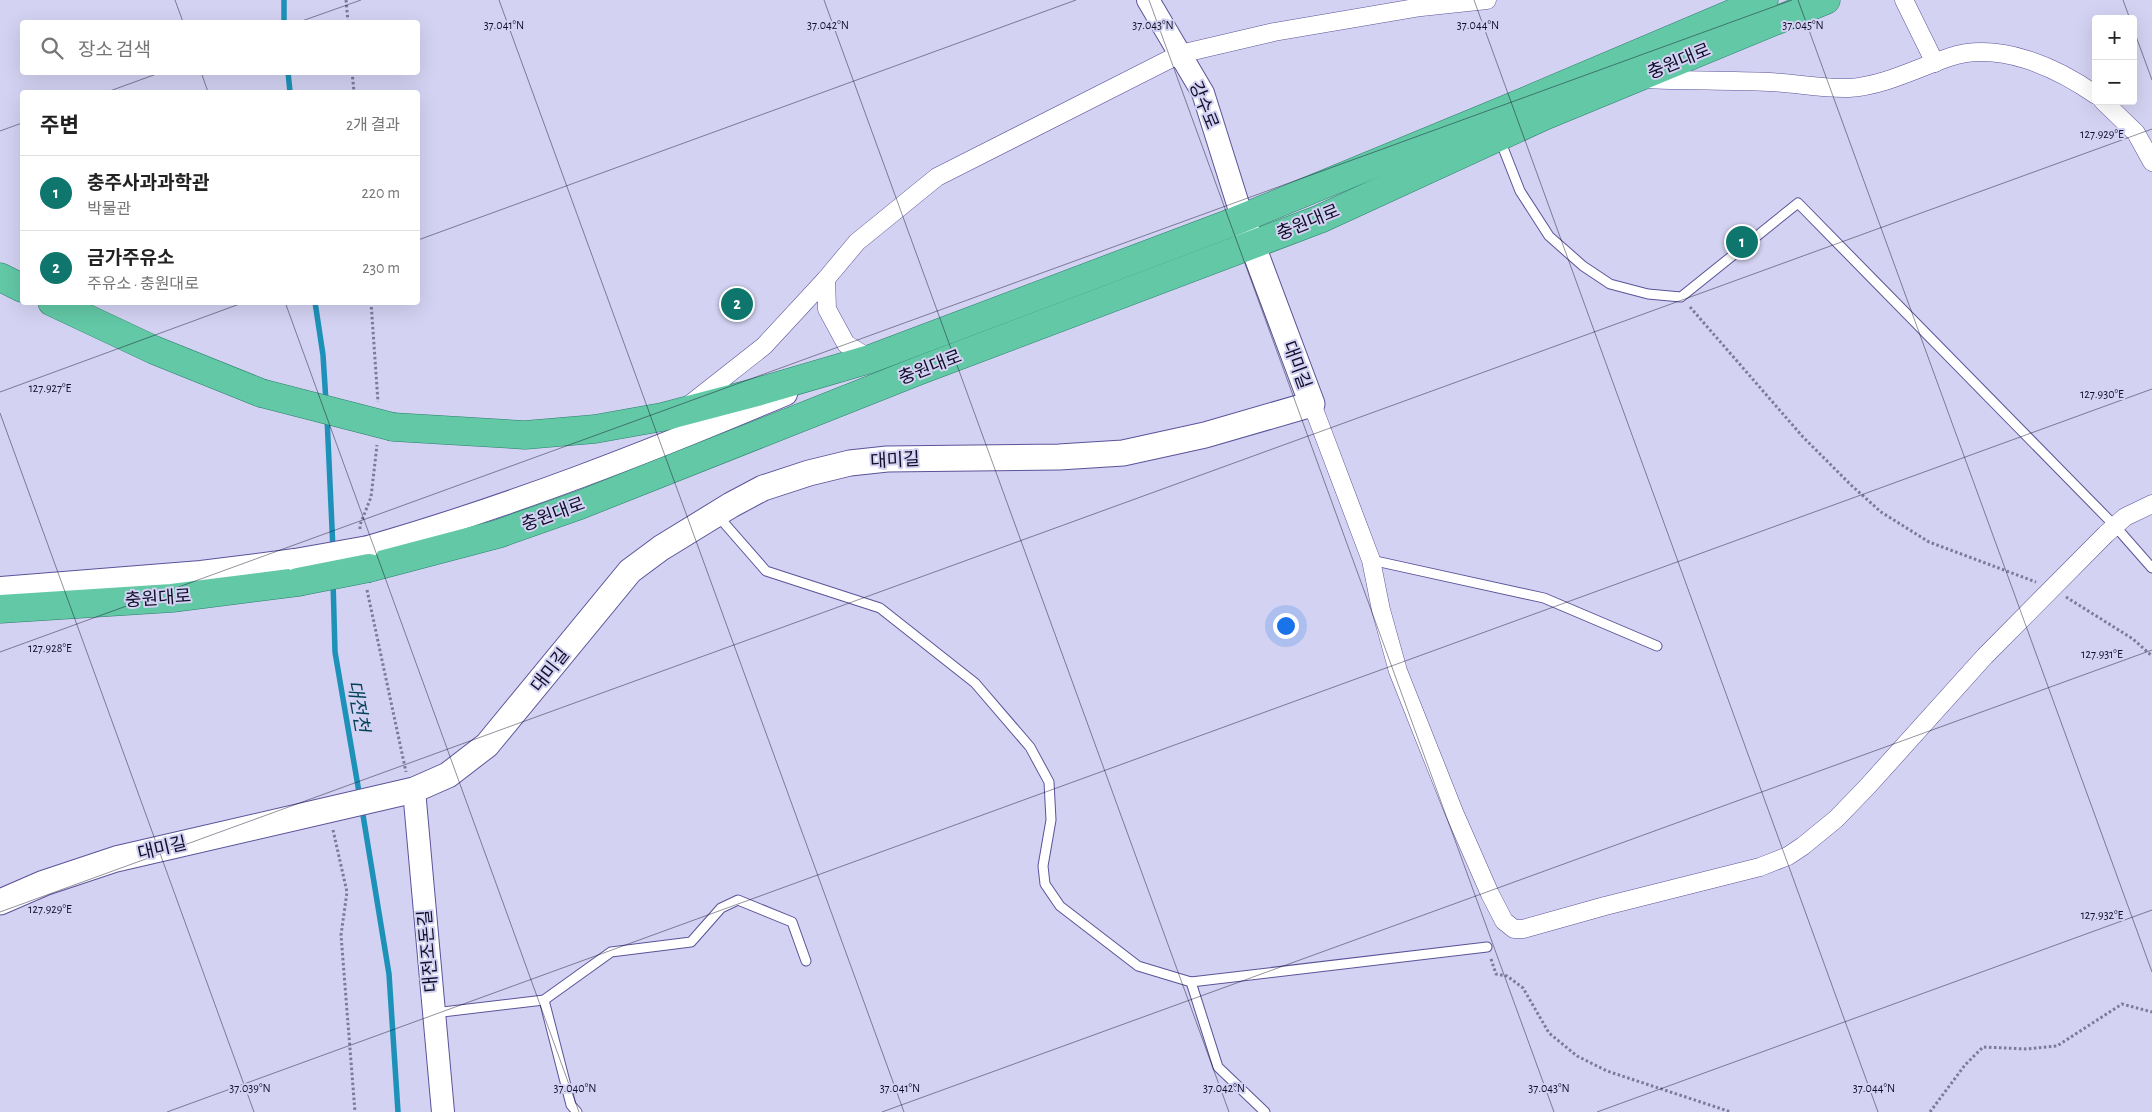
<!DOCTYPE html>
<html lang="ko">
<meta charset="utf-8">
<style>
:root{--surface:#fff;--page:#f6f6f6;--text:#222;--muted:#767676;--line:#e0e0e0;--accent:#0f766e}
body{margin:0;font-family:"Alegreya Sans","Noto Sans KR",sans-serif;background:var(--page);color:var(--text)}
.controls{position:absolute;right:15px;top:15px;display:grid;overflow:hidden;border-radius:5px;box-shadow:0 5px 20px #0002}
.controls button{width:45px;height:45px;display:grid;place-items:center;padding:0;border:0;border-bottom:1px solid var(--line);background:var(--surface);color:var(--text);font:25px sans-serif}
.you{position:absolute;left:1285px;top:625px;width:18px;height:18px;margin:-12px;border:4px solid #fff;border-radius:50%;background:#1a73e8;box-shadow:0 0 0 8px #1a73e833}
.badge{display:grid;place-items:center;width:32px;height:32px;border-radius:50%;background:var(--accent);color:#fff;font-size:16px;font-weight:700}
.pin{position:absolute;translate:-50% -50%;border:2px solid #fff;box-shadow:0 1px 5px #0006}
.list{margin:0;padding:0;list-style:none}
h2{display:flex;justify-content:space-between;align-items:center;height:65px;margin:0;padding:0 20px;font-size:21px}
h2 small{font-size:16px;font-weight:400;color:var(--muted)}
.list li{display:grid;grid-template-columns:32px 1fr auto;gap:15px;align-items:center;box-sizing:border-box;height:75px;padding:0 20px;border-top:1px solid var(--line)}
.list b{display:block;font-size:19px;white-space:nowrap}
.list p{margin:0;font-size:16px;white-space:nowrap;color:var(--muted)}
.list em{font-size:16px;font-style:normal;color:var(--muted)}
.icon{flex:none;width:28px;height:28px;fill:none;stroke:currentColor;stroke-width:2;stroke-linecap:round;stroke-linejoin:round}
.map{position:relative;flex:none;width:2152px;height:1112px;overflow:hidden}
.search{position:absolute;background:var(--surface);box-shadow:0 5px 20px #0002;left:20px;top:20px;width:400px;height:55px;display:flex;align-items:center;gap:12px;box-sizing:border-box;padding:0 18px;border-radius:5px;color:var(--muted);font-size:19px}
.panel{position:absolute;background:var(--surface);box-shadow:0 5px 20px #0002;left:20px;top:90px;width:400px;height:215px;border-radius:5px}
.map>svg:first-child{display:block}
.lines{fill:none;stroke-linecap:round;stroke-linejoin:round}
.stream{stroke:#1e91b8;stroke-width:5.5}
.service-casing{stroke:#5b5399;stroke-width:11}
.minor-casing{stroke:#5b5399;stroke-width:19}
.tertiary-casing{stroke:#5b5399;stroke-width:24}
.secondary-casing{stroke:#5b5399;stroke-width:27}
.trunk-casing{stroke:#2c7e6c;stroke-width:29}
.path{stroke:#7c7a98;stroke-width:3;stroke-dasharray:2.5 2.5;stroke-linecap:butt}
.service{stroke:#fff;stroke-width:9}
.minor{stroke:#fff;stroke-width:18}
.tertiary{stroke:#fff;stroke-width:22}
.secondary{stroke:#fff;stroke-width:25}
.trunk{stroke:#62c8a6;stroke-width:28}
.tertiary-bridge-casing{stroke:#5b5399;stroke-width:24;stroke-linecap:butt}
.trunk-bridge-casing{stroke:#2c7e6c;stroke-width:29;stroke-linecap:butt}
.tertiary-bridge{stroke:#fff;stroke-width:22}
.trunk-bridge{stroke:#62c8a6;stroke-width:28}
.ticks{fill:none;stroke:#110d29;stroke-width:1;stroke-opacity:0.45}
.labels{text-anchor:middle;stroke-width:4;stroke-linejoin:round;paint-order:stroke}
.street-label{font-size:18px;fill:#110d29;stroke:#d3d2f2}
.water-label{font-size:19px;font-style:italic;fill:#014257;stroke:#d3d2f2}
.ticks-label{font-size:12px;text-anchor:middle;fill:#110d29;stroke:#d3d2f2;stroke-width:4;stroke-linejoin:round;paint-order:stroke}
</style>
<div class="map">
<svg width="2152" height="1112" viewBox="0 0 2152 1112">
<rect width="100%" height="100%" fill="#d3d2f2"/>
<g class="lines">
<g class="stream">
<polyline points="284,0 284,22"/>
<polyline points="288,72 290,92"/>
<polyline points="315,302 323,355 326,402"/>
<polyline points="327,417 333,550"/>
<polyline points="333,581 335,652 360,798"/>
<polyline points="362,809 389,974 398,1112"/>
</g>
<defs>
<g id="service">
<polyline points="1500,140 1520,191 1549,236 1583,266 1610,284 1648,294 1681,297 1798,203 2115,526 2152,568"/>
<polyline points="718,516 766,571 880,608 975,683 1030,747 1049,782 1051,820 1043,866 1045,884 1060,906 1138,966 1191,982 1487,947"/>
<polyline points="1371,560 1544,598 1657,646"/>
<polyline points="1191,982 1218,1067 1265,1112"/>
<polyline points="544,1000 571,1105 577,1112"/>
<polyline points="434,1013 544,1000 611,952 691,942 721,908 738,900 792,922 806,961"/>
</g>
<g id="minor">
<polyline points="1904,0 1935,63"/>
<path d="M1644 79C1686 81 1727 80 1769 82 1795 83 1822 89 1849 88 1884 86 1917 68 1950 57 1999 41 2056 67 2096 95"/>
<polyline points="2103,101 2136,133 2152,162"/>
<polyline points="826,279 857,242 937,177 1180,54 1274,32 1421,7 1487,0"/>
<polyline points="1312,404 1371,560 1381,610 1398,671 1454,812 1490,894 1504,921 1514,929 1523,929 1605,906 1760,867 1788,856 1803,846 1836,819 1867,787 1985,656 2106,534 2125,517 2152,504"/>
<polyline points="689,405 764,346 826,279 827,309 846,344 870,359"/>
</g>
<g id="tertiary">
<polyline points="1148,0 1203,93 1242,217"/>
<path d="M368 547C511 506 649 452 786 394"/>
<polyline points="0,588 201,572 295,560"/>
<polyline points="414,790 443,1112"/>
</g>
<polyline id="secondary" points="0,902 44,883 116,859 414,790 448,775 487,745 630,571 661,548 731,505 763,488 809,473 850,463 887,459 1059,457 1123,453 1205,435 1312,404 1242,217"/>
<g id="trunk">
<polyline points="0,277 22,288"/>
<polyline points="52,302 154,350 261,393"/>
<polyline points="393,427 525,435 595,429 662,417 757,392 870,359 1228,224 1507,109 1764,0"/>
<polyline points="369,568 498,534 580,505 918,371 1320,219 1544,116 1826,0"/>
<polyline points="0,609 172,598 298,582"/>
</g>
</defs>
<use href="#service" class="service-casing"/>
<use href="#minor" class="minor-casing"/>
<use href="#tertiary" class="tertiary-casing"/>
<use href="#secondary" class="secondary-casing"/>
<use href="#trunk" class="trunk-casing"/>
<g class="path">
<polyline points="346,0 348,22"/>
<polyline points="352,72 354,92"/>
<polyline points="371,302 378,402"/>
<polyline points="1690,307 1803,437 1851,485 1881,512 1929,542 2036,582"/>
<polyline points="360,529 360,525 371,497 377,445"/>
<polyline points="367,590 406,772"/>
<polyline points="2066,597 2133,639 2152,656"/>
<polyline points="333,830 347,892 341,935 355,1112"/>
<polyline points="1491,959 1496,974 1507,976 1523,988 1549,1033 1577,1056 1607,1071 1731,1112"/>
<polyline points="1930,1112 1965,1065 1983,1047 2027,1049 2057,1046 2122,1004 2152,1012"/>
</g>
<use href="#service" class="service"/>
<use href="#minor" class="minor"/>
<use href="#tertiary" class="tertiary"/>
<use href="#secondary" class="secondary"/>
<use href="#trunk" class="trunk"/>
<defs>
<polyline id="tertiary-bridge" points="295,560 368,547"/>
<g id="trunk-bridge">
<polyline points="261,393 393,427"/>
<polyline points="298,582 369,568"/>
</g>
</defs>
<use href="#tertiary-bridge" class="tertiary-bridge-casing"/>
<use href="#trunk-bridge" class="trunk-bridge-casing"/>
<use href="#tertiary-bridge" class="tertiary-bridge"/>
<use href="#trunk-bridge" class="trunk-bridge"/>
</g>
<path class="ticks" d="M175 0 183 22M499 0 904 1112M824 0 1229 1112M1149 0 1554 1112M1474 0 1878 1112M1798 0 2152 972M2123 0 2130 19M299 22 361 0M2133 28 2152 80M201 72 208 92M107 92 162 72M0 131 22 123M418 240 1076 0M285 302 579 1112M0 392 245 302M0 413 254 1112M0 652 1792 0M0 912 2152 129M167 1112 2152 389M882 1112 2152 650M1597 1112 2152 910"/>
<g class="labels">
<g class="street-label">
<text transform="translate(1679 61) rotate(-22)" y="6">충원대로</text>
<text transform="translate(1204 105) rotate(68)" y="6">강수로</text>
<text transform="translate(1308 222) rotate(-22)" y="6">충원대로</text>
<text transform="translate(1297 365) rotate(70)" y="6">대미길</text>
<text transform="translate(930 367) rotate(-21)" y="6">충원대로</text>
<text transform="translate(895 460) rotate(-3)" y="6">대미길</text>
<text transform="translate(553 514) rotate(-20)" y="6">충원대로</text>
<text transform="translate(158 598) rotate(-4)" y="6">충원대로</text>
<text transform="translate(550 670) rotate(-52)" y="6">대미길</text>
<text transform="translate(162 848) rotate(-13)" y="6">대미길</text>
<text transform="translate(428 951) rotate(-95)" y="6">대전조돈길</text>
</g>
<g class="water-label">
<text transform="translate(359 706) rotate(80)" y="7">대전천</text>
</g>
</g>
<g class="ticks-label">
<text x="504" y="29">37.041°N</text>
<text x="1478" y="29">37.044°N</text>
<text x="828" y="29">37.042°N</text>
<text x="1153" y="29">37.043°N</text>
<text x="1803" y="29">37.045°N</text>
<text x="2102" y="138">127.929°E</text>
<text x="50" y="392">127.927°E</text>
<text x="2102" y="398">127.930°E</text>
<text x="50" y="652">127.928°E</text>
<text x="2102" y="658">127.931°E</text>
<text x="50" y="913">127.929°E</text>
<text x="2102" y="919">127.932°E</text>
<text x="250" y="1092">37.039°N</text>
<text x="575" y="1092">37.040°N</text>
<text x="900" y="1092">37.041°N</text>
<text x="1224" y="1092">37.042°N</text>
<text x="1549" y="1092">37.043°N</text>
<text x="1874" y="1092">37.044°N</text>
</g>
</svg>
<div class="controls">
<button>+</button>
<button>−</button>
</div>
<div class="you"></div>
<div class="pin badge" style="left:1742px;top:242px">1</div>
<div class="pin badge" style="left:737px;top:304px">2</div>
<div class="search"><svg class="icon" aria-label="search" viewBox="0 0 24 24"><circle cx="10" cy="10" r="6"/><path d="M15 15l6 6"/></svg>장소 검색</div>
<section class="panel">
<h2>주변<small>2개 결과</small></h2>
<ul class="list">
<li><span class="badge">1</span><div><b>충주사과과학관</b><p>박물관</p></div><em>220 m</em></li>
<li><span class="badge">2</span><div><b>금가주유소</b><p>주유소 · 충원대로</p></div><em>230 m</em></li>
</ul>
</section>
</div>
